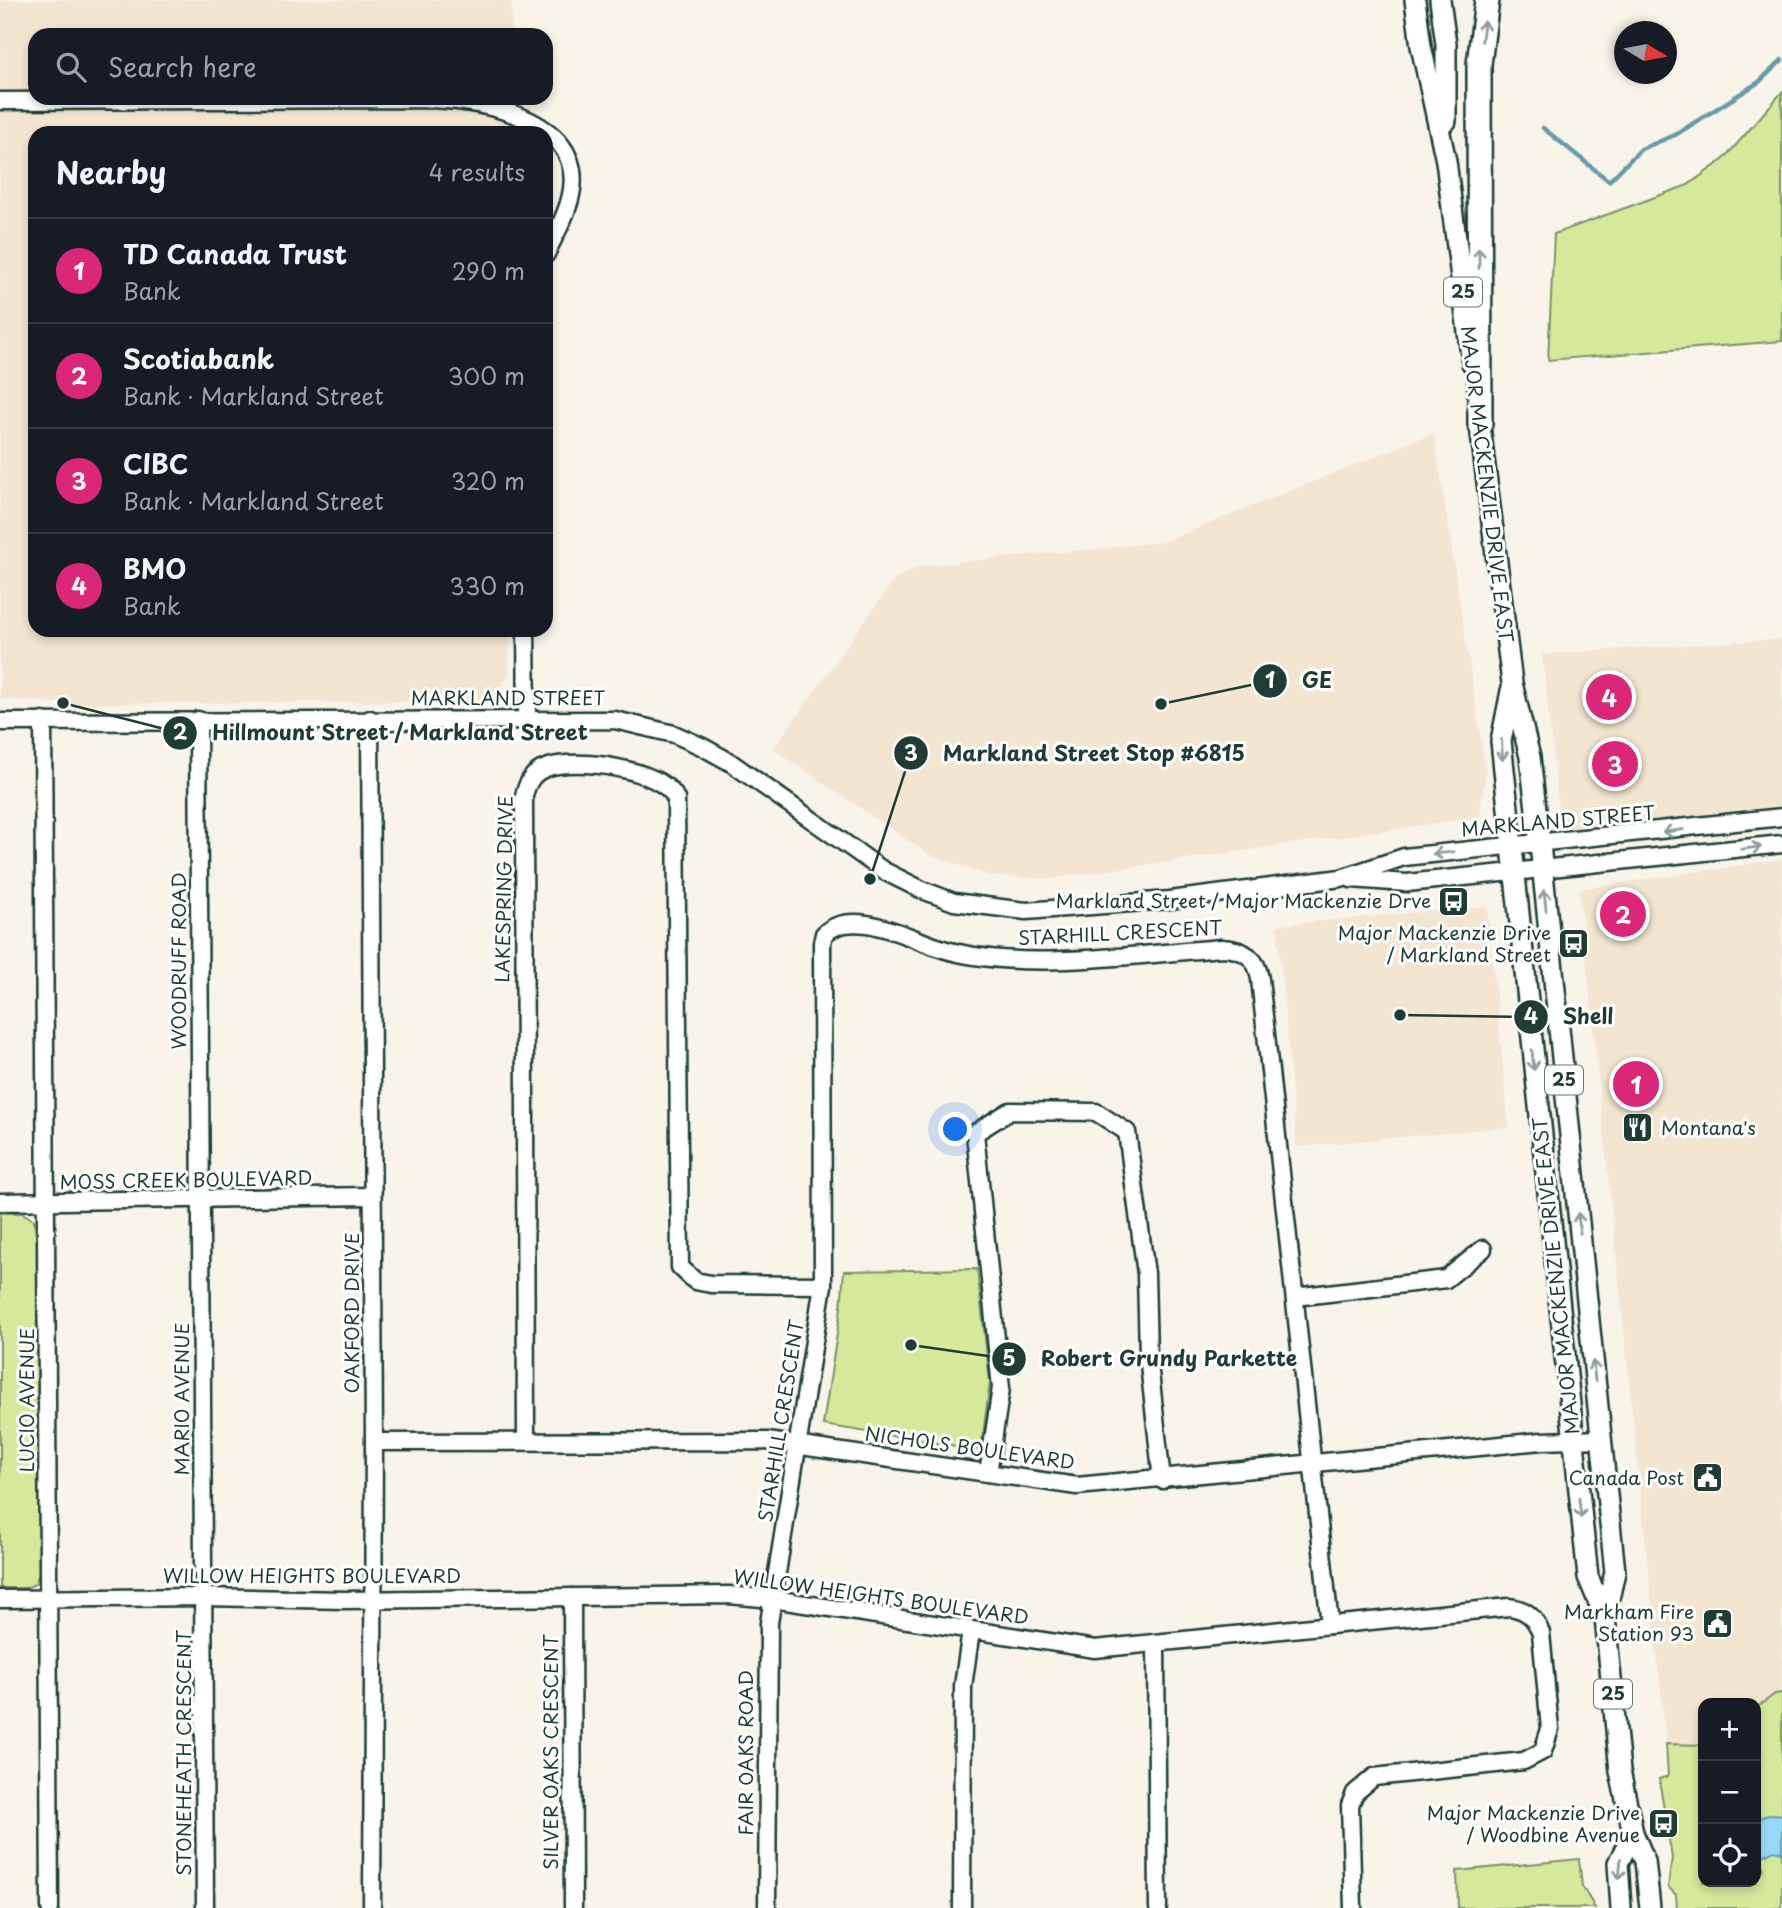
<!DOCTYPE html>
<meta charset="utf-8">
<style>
:root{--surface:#171b24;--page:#242831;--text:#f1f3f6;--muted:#9ea1a6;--line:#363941;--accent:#db2777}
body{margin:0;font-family:"Playpen Sans",sans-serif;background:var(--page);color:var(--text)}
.controls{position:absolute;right:21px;bottom:21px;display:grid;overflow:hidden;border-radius:14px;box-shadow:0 4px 10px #0003}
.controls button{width:63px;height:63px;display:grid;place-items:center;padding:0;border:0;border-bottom:2px solid var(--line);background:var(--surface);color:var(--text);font:35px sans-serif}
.compass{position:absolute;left:1614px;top:21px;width:63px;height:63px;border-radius:50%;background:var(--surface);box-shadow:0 4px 10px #0003;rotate:100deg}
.you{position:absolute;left:956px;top:1130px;width:24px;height:24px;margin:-18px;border:5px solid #fff;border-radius:50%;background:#1a73e8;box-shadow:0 0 0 10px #1a73e833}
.badge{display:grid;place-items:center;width:46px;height:46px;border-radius:50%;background:var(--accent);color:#fff;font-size:23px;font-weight:700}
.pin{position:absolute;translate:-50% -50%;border:4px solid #fff;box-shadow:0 2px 7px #0006}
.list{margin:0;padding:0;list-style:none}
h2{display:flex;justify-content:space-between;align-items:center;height:91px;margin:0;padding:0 28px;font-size:30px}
h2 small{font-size:23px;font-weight:400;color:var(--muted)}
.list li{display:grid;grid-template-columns:46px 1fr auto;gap:21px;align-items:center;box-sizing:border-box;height:105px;padding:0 28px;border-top:2px solid var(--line)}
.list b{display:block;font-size:26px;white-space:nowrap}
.list p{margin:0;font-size:23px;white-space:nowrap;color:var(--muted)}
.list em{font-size:23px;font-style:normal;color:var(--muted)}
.icon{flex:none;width:38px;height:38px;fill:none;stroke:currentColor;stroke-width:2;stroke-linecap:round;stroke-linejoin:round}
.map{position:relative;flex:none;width:1782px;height:1908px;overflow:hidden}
.search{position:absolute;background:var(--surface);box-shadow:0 4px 10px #0003;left:28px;top:28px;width:525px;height:77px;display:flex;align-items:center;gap:18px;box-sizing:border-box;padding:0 24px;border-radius:21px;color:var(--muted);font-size:26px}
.panel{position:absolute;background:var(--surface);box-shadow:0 4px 10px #0003;left:28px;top:126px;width:525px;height:511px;border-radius:21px}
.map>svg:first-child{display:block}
.built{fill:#f2e6d1}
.green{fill:#d5e89c;stroke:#7a9268;stroke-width:2}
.water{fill:#97d9f9;stroke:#679baa;stroke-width:2}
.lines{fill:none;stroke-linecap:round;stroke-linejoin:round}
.stream{stroke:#679baa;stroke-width:4.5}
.minor-casing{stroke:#1f3d34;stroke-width:21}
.major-casing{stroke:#1f3d34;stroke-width:24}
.highway-casing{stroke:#1f3d34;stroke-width:28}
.minor{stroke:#fff;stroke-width:16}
.major{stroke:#fff;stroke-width:19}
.highway{stroke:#fff;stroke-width:23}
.oneway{stroke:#8f9e9a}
.labels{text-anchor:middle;stroke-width:6;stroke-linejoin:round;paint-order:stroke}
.shield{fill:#fff;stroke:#627771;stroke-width:2}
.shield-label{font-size:18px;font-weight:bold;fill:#1f3d34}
.street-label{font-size:19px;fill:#1f3d34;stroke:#fff}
.poi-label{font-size:19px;fill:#1f3d34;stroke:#fff;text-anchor:end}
.leader{fill:none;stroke:#1f3d34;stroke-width:2.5}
.callout-dot{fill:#1f3d34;stroke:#fff;stroke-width:2.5}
.mark-label{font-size:21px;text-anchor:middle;font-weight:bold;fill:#fff}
.callout-label{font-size:21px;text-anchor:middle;font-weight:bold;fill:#1f3d34;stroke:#fff;stroke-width:6;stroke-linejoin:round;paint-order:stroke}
</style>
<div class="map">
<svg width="1782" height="1908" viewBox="0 0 1782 1908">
<rect width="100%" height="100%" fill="#f9f4ea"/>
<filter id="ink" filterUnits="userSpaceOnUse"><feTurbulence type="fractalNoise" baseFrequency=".0143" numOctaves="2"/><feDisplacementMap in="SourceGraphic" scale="14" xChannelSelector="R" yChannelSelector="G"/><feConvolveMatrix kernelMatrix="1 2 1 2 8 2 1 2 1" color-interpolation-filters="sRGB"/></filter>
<g filter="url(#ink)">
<g class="built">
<polygon points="0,0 511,0 512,35 35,35 35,98 509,98 503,125 522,133 35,133 35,630 510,630 509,674 497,693 481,701 469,701 67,704 0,699"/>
<polygon points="1434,433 1486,773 1479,817 1048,879 989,876 928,854 773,749 894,580 920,566 1163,542"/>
<polygon points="1782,639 1782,805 1572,834 1561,829 1542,654"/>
<polygon points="1782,859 1782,1703 1756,1719 1756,1703 1703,1703 1703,1745 1666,1744 1579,889"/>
<polygon points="1487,906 1509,1127 1297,1147 1277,925"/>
</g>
<g class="green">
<polygon points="1782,92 1782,341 1548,360 1554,234 1688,185 1724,159"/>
<polygon points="0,1213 22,1213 34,1220 39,1262 40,1571 35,1584 26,1588 0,1588"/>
<polygon points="977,1269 990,1382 981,1450 823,1425 841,1308 844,1271"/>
<polygon points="1782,1693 1782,1908 1677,1908 1676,1895 1668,1887 1672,1858 1659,1779 1668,1776 1666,1744 1703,1745 1703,1882 1756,1882 1756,1708 1775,1694"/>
<polygon points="1579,1859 1582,1886 1595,1908 1458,1908 1457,1871"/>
</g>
<polygon class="water" points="1772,1814 1782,1815 1782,1852 1774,1850 1756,1860 1756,1819"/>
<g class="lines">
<g class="stream">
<polyline points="1543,128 1609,181 1641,149 1675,135 1759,82 1782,60"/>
<polyline points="1760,1861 1762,1869"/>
</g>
<defs>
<g id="minor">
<path d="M0 101 430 99C481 101 582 118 572 189 569 212 555 234 546 254"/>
<polyline points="526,630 527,718"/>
<polyline points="370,719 374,1442 372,1908"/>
<polyline points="198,720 205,1908"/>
<polyline points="43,721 50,1908"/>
<polyline points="0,722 615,720 674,734 701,746 730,762 884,871 920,889 954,902 1026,911 1170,900 1341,878 1404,857 1782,817"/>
<polyline points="1351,879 1407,883 1782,844"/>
<polyline points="0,1202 372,1196"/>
<polyline points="1295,1297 1446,1279 1483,1249"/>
<path d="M526 1441 524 796C527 783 532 773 546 768 574 757 663 768 676 799L680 1267 695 1281 711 1284 823 1285"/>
<polyline points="374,1442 767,1441 1077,1486 1542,1441 1601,1439"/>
<polyline points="988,1473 1001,1388 975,1133 1010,1111 1096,1112 1127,1132 1146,1274 1148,1355 1162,1480"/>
<polyline points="572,1597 573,1908"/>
<path d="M0 1599 204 1597 345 1600 729 1595 773 1599 1095 1649 1509 1607C1526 1609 1535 1617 1541 1633L1550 1729 1543 1751 1524 1761 1374 1777 1355 1793 1350 1805 1353 1908"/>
<polyline points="1156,1645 1158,1908"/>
<path d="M767 1908 769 1623 823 1285 822 943 824 934C855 905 914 942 950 951 1027 971 1141 954 1222 948 1244 949 1257 957 1260 979L1330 1625"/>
<polyline points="962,1908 963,1686 971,1631"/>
</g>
<g id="major">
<polyline points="1415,0 1421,46 1446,161 1472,363"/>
<polyline points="1440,0 1446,44 1446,121"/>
<polyline points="1478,410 1512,683 1530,757 1540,844 1615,1572 1605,1617"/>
<polyline points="1511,691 1501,741 1588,1577 1605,1617 1620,1771 1633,1833 1645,1861 1650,1908"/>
<polyline points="1621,1908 1618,1863 1633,1833"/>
</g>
<polyline id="highway" points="1480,424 1479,64 1487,0"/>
</defs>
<use href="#minor" class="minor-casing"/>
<use href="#major" class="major-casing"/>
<use href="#highway" class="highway-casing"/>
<use href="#minor" class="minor"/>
<use href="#major" class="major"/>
<use href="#highway" class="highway"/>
</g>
<defs><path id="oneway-shaft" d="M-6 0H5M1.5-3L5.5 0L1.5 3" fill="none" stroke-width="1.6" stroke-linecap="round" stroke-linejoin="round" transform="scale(1.75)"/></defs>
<g class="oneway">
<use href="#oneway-shaft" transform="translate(1483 31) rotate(-83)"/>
<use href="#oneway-shaft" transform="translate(1479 258) rotate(-90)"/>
<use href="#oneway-shaft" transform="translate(1502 750) rotate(87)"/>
<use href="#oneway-shaft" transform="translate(1673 831) rotate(173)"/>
<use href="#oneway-shaft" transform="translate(1751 848) rotate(-7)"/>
<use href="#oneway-shaft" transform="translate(1443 853) rotate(174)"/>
<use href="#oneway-shaft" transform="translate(1545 900) rotate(-96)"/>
<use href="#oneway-shaft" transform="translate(1533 1060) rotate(84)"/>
<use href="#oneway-shaft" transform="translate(1579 1223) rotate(-96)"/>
<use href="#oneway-shaft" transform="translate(1594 1371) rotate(-96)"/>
<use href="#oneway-shaft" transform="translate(1580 1508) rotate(84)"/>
<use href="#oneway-shaft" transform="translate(1620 1869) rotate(94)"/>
</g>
</g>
<defs>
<symbol id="bus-square" viewBox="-11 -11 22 22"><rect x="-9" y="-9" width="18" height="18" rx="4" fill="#1f3d34" stroke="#fff"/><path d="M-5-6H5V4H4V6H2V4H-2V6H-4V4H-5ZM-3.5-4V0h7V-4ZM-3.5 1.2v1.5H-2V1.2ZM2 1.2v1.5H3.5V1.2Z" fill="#fff"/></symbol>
<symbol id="restaurant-square" viewBox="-11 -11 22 22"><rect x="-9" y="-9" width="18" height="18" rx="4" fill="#1f3d34" stroke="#fff"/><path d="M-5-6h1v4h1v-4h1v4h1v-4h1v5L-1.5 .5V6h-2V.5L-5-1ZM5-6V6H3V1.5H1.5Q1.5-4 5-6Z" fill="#fff"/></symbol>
<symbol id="civic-square" viewBox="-11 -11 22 22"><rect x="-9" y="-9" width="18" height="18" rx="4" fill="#1f3d34" stroke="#fff"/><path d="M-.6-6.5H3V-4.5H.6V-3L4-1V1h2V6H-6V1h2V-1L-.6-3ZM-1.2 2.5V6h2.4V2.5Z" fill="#fff"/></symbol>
</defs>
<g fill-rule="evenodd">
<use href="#bus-square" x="1436" y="884" width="35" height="35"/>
<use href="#bus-square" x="1556" y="926" width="35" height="35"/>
<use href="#restaurant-square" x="1620" y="1110" width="35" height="35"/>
<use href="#civic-square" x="1690" y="1460" width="35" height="35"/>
<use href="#civic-square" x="1700" y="1606" width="35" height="35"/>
<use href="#bus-square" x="1646" y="1806" width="35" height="35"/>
</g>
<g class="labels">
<g class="shield">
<rect x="1444" y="277.5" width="38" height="29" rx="5"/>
<rect x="1545" y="1065.5" width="38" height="29" rx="5"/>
<rect x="1594" y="1679.5" width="38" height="29" rx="5"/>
</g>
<g class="shield-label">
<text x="1463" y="298">25</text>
<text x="1564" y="1086">25</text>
<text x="1613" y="1700">25</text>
</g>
<g class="street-label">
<text transform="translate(1487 484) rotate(83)" y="7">MAJOR MACKENZIE DRIVE EAST</text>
<text x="508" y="705">MARKLAND STREET</text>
<text transform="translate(1558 821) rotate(-5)" y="7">MARKLAND STREET</text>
<text transform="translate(504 889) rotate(-89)" y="7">LAKESPRING DRIVE</text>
<text transform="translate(1120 933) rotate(-3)" y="7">STARHILL CRESCENT</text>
<text transform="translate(179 961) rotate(-90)" y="7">WOODRUFF ROAD</text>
<text transform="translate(186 1180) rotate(-1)" y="7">MOSS CREEK BOULEVARD</text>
<text transform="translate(1556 1276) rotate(-96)" y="7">MAJOR MACKENZIE DRIVE EAST</text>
<text transform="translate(352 1313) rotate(-90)" y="7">OAKFORD DRIVE</text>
<text transform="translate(182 1399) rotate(-90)" y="7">MARIO AVENUE</text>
<text transform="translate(27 1400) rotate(-90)" y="7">LUCIO AVENUE</text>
<text transform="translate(781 1421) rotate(-81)" y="7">STARHILL CRESCENT</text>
<text transform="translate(970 1448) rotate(8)" y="7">NICHOLS BOULEVARD</text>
<text x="312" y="1583">WILLOW HEIGHTS BOULEVARD</text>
<text transform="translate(881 1597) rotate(8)" y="7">WILLOW HEIGHTS BOULEVARD</text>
<text transform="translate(551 1752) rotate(-90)" y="7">SILVER OAKS CRESCENT</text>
<text transform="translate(184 1753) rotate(-90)" y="7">STONEHEATH CRESCENT</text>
<text transform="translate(746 1753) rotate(-90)" y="7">FAIR OAKS ROAD</text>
</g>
<g class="poi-label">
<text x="1431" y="908">Markland Street / Major Mackenzie Drve</text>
<text x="1551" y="940">Major Mackenzie Drive<tspan x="1551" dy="22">/ Markland Street</tspan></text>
<text x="1661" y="1135" text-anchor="start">Montana's</text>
<text x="1684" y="1485">Canada Post</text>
<text x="1694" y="1619">Markham Fire<tspan x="1694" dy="22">Station 93</tspan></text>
<text x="1640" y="1820">Major Mackenzie Drive<tspan x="1640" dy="22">/ Woodbine Avenue</tspan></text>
</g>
</g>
<path class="leader" d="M1161 704L1270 681M63 703L180 733M870 879L911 753M1400 1015L1531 1017M911 1345L1009 1359"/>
<g class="callout-dot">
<circle cx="1161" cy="704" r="7"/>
<circle cx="63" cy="703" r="7"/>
<circle cx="870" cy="879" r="7"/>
<circle cx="1400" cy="1015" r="7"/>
<circle cx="911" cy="1345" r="7"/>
<circle cx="1270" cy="681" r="18"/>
<circle cx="180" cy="733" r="18"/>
<circle cx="911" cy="753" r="18"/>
<circle cx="1531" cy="1017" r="18"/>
<circle cx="1009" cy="1359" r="18"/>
</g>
<g class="mark-label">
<text x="1270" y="688">1</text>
<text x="180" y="740">2</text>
<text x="911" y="761">3</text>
<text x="1531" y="1024">4</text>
<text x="1009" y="1366">5</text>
</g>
<g class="callout-label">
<text x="1317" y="688">GE</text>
<text x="400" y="740">Hillmount Street / Markland Street</text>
<text x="1094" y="761">Markland Street Stop #6815</text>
<text x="1588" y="1024">Shell</text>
<text x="1169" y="1366">Robert Grundy Parkette</text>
</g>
</svg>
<div class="controls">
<button>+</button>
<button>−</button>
<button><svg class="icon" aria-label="locate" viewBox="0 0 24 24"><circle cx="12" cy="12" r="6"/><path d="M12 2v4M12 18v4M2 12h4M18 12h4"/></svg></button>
</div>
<svg class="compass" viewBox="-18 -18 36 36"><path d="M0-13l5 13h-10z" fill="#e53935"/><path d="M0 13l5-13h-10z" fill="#9ea1a6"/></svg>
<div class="you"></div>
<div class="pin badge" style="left:1636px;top:1084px">1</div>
<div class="pin badge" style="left:1623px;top:914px">2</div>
<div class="pin badge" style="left:1615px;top:764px">3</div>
<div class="pin badge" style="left:1609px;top:697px">4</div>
<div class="search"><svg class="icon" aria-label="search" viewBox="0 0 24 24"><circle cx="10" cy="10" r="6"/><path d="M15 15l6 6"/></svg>Search here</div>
<section class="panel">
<h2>Nearby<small>4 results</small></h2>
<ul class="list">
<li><span class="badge">1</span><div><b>TD Canada Trust</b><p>Bank</p></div><em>290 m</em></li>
<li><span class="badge">2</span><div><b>Scotiabank</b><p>Bank · Markland Street</p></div><em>300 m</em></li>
<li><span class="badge">3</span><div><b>CIBC</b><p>Bank · Markland Street</p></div><em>320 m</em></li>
<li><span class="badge">4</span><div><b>BMO</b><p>Bank</p></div><em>330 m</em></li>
</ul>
</section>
</div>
